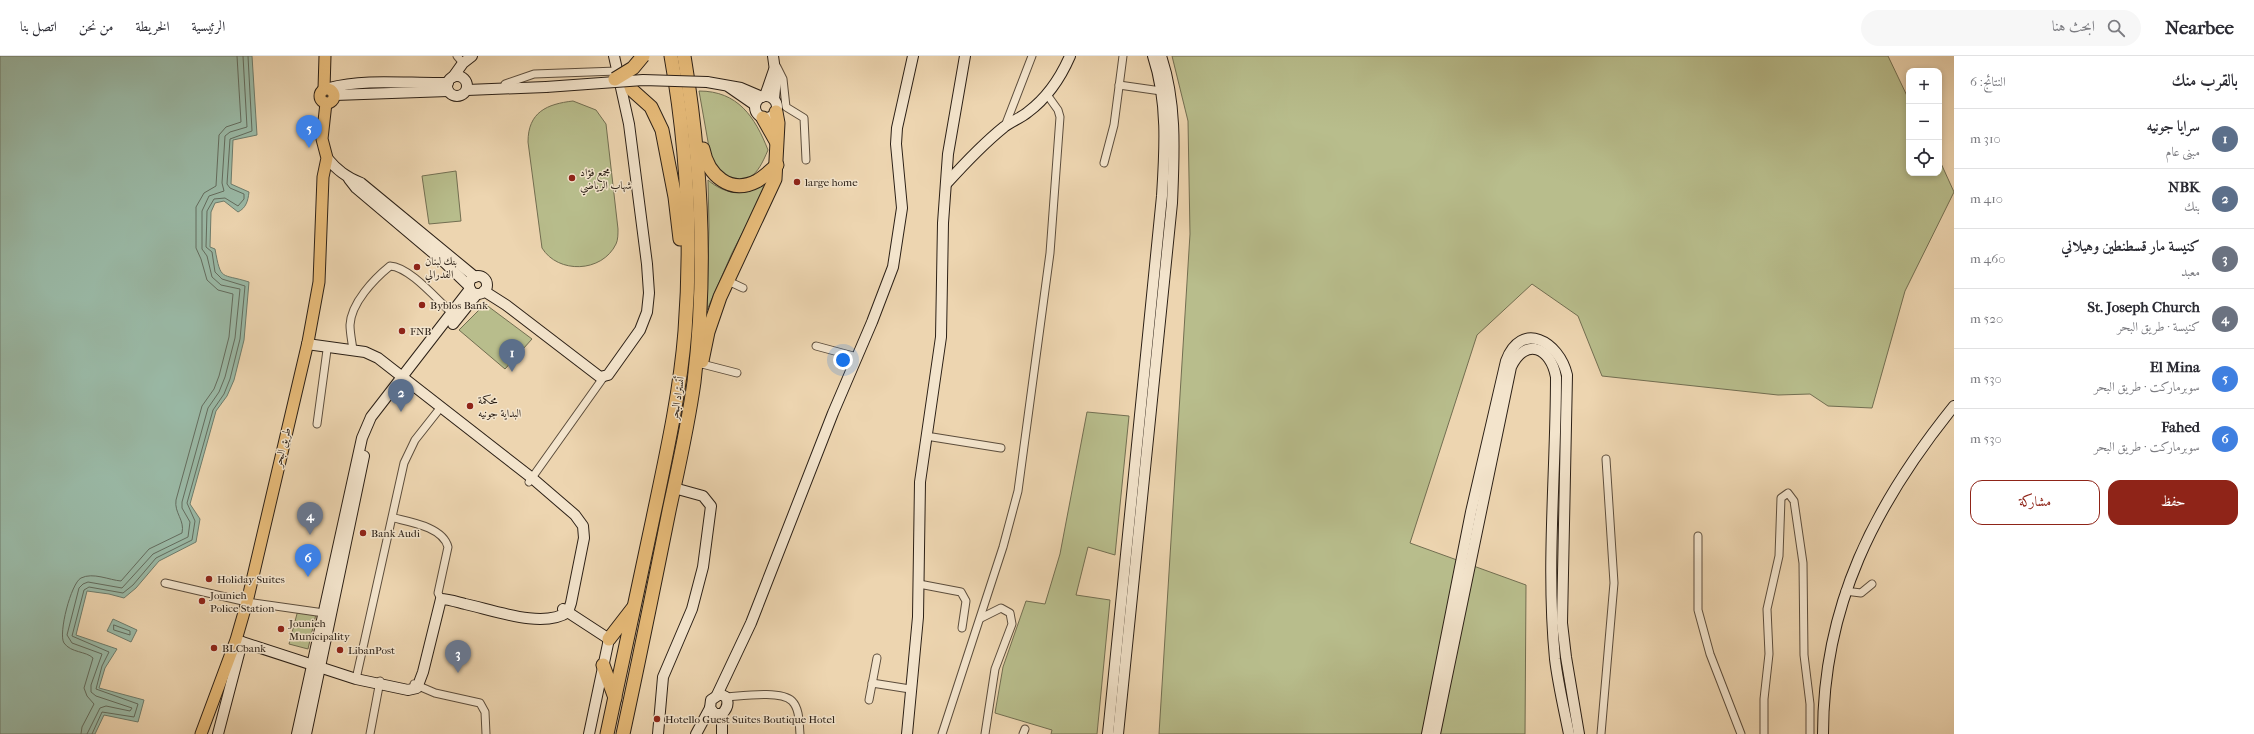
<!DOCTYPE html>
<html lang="ar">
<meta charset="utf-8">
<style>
:root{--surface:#fff;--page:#f7f7f7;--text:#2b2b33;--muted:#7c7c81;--line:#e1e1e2;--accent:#8f2418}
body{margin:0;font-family:"IM FELL French Canon",Amiri,serif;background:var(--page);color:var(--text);direction:rtl}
.controls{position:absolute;right:12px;top:12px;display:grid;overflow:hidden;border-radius:8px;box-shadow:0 2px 6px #0003}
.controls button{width:36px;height:36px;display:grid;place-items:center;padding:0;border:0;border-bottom:1px solid var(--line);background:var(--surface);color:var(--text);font:20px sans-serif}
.you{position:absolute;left:843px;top:304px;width:14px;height:14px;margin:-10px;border:3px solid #fff;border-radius:50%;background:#1a73e8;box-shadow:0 0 0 6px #1a73e833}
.badge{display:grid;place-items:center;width:26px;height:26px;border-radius:50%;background:var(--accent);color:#fff;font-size:13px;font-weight:700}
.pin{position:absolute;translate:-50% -33px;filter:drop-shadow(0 1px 2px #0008)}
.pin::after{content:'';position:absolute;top:21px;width:14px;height:12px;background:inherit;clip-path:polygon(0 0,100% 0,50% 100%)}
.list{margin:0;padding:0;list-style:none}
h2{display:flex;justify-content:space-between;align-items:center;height:52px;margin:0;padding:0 16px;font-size:17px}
h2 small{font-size:13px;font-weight:400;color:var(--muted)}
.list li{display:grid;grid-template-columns:26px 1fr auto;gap:12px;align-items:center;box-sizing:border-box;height:60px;padding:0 16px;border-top:1px solid var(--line)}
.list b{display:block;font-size:15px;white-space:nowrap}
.list p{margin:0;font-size:13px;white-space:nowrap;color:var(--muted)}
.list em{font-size:13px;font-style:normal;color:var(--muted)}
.actions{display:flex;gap:8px;padding:12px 16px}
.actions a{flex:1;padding:9px 0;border:1px solid var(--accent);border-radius:12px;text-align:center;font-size:14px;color:var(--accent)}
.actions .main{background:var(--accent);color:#fff}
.icon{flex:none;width:22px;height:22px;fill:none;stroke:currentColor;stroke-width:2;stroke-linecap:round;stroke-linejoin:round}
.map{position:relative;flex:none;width:1954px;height:678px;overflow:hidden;direction:ltr}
header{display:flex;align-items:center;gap:24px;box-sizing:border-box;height:56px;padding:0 20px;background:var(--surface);border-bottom:1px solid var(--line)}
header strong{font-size:19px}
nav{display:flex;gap:22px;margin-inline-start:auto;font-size:14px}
.search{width:280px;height:36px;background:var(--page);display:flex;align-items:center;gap:10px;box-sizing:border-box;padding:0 14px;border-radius:22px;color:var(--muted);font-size:15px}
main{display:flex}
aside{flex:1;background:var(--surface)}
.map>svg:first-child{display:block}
.green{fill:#b8bd8c;stroke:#726e51}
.water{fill:#9ab9a6;stroke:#6e7c6c}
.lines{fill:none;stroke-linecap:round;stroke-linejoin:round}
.shore{stroke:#636c5e;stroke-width:1}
.street-casing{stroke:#5c4d3c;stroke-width:9}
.secondary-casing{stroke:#2c2016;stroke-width:12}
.primary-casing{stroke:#2c2016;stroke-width:13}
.highway-casing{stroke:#2c2016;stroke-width:15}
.street{stroke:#f3e4cc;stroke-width:7}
.secondary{stroke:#f3e4cc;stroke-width:10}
.primary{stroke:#e6ba78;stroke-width:11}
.highway{stroke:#e6ba78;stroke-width:13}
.secondary-bridge-casing{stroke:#2c2016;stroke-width:12;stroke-linecap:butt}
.highway-bridge-casing{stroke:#2c2016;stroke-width:15;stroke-linecap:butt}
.secondary-bridge{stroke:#f3e4cc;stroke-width:10}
.highway-bridge{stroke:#e6ba78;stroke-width:13}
.poi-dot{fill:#8f2418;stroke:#f3e4cc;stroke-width:1.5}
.labels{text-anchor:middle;stroke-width:3;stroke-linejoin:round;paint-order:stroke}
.poi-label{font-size:11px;fill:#2c2016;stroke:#f3e4cc;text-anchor:start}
.street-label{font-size:11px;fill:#2c2016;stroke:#f3e4cc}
</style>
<header>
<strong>Nearbee</strong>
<div class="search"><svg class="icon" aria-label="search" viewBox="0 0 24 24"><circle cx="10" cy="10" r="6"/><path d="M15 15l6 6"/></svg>ابحث هنا</div>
<nav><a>الرئيسية</a><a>الخريطة</a><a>من نحن</a><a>اتصل بنا</a></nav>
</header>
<main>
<aside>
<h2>بالقرب منك<small>النتائج: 6</small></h2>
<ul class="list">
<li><span class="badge" style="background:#5c6f8a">1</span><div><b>سرايا جونيه</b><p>مبنى عام</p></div><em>310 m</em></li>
<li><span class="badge" style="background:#5c6f8a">2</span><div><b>NBK</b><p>بنك</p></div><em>410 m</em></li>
<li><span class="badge" style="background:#6b7280">3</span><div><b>كنيسة مار قسطنطين وهيلاني</b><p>معبد</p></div><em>460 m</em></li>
<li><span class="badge" style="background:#6b7280">4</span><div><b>St. Joseph Church</b><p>كنيسة · طريق البحر</p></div><em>520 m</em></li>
<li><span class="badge" style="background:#3f7fe0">5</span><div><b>El Mina</b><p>سوبرماركت · طريق البحر</p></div><em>530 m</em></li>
<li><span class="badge" style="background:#3f7fe0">6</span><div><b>Fahed</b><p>سوبرماركت · طريق البحر</p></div><em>530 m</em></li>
</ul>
<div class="actions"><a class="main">حفظ</a><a>مشاركة</a></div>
</aside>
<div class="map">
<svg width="1954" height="678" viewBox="0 0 1954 678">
<rect width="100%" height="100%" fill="#edd5b0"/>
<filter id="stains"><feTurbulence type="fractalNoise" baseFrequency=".005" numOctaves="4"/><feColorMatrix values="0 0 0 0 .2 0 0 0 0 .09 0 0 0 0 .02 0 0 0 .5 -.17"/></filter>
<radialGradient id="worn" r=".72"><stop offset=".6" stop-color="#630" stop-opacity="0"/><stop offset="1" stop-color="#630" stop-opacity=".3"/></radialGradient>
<g class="green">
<polygon points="1172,0 1888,0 1909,44 1909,117 1939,117 1939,103 1954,136 1905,235 1872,352 1828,350 1810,338 1778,339 1602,320 1578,260 1532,228 1477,279 1410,487 1526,529 1525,678 1159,678 1190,178 1188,65"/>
<path d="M699 35C738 35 755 61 768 94 757 120 748 132 719 117L710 97Z"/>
<path d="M573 45 596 54 606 68 618 173C618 178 618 184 616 188 602 217 558 218 542 192L528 86C528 56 547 48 573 45Z"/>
<polygon points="456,115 461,165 429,168 422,120"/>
<path d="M708 124C724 138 746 142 762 128L767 129 732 197 707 254 709 170Z"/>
<polygon points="485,248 532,283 505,313 459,274"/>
<polygon points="1087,356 1129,360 1115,499 1088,491 1076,539 1110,544 1097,678 1051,678 1052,674 995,657 1003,611 1026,545 1045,548 1060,498"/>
<polygon points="298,554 316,558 308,593 289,588"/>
</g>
<g class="water">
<path d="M0 0H252L257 79 233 84 231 128 249 136C248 145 246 152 238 156L224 145 215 147 211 156 210 191 215 193C221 226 221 217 249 226L244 284 234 324 227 340 216 355 190 448 200 463 196 486 159 505 136 532 124 542 109 538 87 535 76 579 117 593 105 612 99 632 144 644 138 666 104 659 95 678H0Z"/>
<polygon points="113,563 137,574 131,586 107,575"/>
</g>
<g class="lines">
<g class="shore">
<polygon points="114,569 130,575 130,579 114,574"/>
<path d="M81 678 82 671 94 648 87 640 84 632 93 602C86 595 71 597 64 587 58 578 71 527 81 522 93 516 109 524 121 525L149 493 182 477C185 464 174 457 176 444L202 350 214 333 219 320 229 281 233 238 218 234 207 224 201 203 196 192V151L204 137 216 130 219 79 226 71 241 66 237 0"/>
<polyline points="87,678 100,652 106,650 130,655 132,652 96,640 91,636 91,629 102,598 72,587 67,579 79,532 83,528 88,526 122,532 153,498 188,481 190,466 182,452 182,446 208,352 219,336 225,321 235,282 240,233 221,229 212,221 207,200 202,193 202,155 209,140 224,135 222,127 225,80 230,76 247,71 243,0"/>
<polyline points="92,678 102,656 134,661 138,648 96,633 102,610 109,596 72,580 84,534 89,531 123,537 133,529 156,502 192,484 195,465 187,447 213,354 224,338 230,323 240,283 245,230 222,223 215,216 212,196 206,191 207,155 214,143 225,142 238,150 244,143 244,138 230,132 227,128 230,83 252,75 248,0"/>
</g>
<defs>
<g id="street">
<polyline points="457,0 463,7"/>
<polyline points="777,11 783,23 786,51 804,62 806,104"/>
<polyline points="505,28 534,18 617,15"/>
<polyline points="1119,29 1161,35"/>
<polyline points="1005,70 1032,0"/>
<polyline points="1104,107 1114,69 1123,0"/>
<polyline points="728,225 743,232"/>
<polyline points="816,290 857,301"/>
<path d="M353 294C352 286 350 277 350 269 351 247 374 223 390 210 410 211 437 244 452 257"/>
<polyline points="702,308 737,317"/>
<polyline points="317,368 327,294"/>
<polyline points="926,380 1001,392"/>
<polyline points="529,426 603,322"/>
<path d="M394 462C410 466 443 471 448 491L438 537 441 543"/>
<polyline points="1698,480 1698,554 1710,598 1741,678"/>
<polyline points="165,527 247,546 324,557"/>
<polyline points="919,528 961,536 966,545 962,572"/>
<polyline points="1845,535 1861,537 1872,528"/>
<polyline points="981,562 1001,552 1010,557 1012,568 995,613 985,678"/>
<polyline points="356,623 404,407 415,384 441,351"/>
<polyline points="872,627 910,633"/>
<polyline points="414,628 435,637 480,647 485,656 486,678"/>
<path d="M726 641C741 640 781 634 792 645 800 653 799 668 800 678"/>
<polyline points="869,644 877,602"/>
<polyline points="370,678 380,625"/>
<polyline points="942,678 1003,491 1018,435 1050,197 1060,61 1058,54 1048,40"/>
<polyline points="1023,678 1025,673"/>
<polyline points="1601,678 1614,527 1606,403"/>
<polyline points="1764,678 1764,643 1769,598 1767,553 1779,500 1781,442 1788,437 1794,445 1803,507 1804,599 1810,648 1810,678"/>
</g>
<g id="secondary">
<polyline points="773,0 776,22 774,43"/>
<circle cx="457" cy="30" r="10"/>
<polyline points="453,21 463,7 472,0"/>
<polyline points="707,26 741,32 762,41"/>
<polyline points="729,31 755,49"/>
<path d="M329 32C366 22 409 28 448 27"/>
<polyline points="467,34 546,31"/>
<polyline points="335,39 448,35"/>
<circle cx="766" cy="51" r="11"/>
<polyline points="765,40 774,14"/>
<path d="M327 102C337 114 346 121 361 127L475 221"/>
<polyline points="349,123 356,132 445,207 469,230"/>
<path d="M947 127C965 107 983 88 1004 71 1012 65 1021 62 1028 56 1048 41 1060 23 1070 0"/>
<circle cx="478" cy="229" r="9"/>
<polyline points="484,235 506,249 600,321 608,319 640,274 647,256 649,237 647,208 629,68 614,0"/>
<polyline points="453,268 477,238"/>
<polyline points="563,553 609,583 589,678"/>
<path d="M236 584 356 623 408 634 417 632 423 616 441 543C448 543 457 546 465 548 493 554 543 573 568 556L571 547 584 482 583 470 575 459 532 422 378 302 365 296 307 288"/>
<polyline points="717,639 751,567 833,357 872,266 893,211 902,152 896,88 897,72 913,0"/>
<path d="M722 658H715L710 652 711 644 720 638 726 641C729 647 727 653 722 658V678"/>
<polyline points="218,678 242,586"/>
<polyline points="297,678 362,382 371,361 470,233"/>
<polyline points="306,678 364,400"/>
<polyline points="658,678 663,621 692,553 703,511 711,450 703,440 674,432"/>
<polyline points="696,678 710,652"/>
<polyline points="907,678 918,561 920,426 941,281 943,167 948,98 965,0"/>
<path d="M1108 678 1162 140C1165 94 1168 45 1153 0"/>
<path d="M1118 678 1172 147C1174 98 1177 47 1161 0"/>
<path d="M1427 678 1471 456 1506 305C1521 264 1559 285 1567 319L1562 567 1566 601 1579 678"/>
<path d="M1435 678 1511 311C1526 280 1551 292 1556 321 1556 415 1546 510 1555 603 1558 628 1564 653 1569 678"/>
<path d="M1823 678C1823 549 1875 448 1954 350"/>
</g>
<g id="primary">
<circle cx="327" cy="40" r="7"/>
<polyline points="324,33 325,0"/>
<polyline points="201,678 236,584 247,546 308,286 319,226 323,121 327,102 322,83 326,47"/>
</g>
<g id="highway">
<polyline points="629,25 632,34 651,51 662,74 675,141 680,183"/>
<polyline points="763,62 776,85"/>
<path d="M703 93C708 119 730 139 757 125 764 121 770 115 777 109"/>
<polyline points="702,305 708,276 720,241 775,123 778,67 776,56"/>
<polyline points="609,583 633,552"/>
<polyline points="603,609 615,642"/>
<path d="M607 678C623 606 638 534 653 462 666 400 680 338 685 275 692 184 687 90 671 0"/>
<path d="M623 678C639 604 654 530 669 455 678 413 688 370 694 326 707 218 702 108 684 0"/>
</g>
</defs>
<use href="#street" class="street-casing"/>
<use href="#secondary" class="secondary-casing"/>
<use href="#primary" class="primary-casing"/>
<use href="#highway" class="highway-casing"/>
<use href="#street" class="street"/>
<use href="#secondary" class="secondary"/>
<use href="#primary" class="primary"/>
<use href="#highway" class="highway"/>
<defs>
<polyline id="secondary-bridge" points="546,31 643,24 707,26"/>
<polyline id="highway-bridge" points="615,23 633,12 643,0"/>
</defs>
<use href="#secondary-bridge" class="secondary-bridge-casing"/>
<use href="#highway-bridge" class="highway-bridge-casing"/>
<use href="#secondary-bridge" class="secondary-bridge"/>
<use href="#highway-bridge" class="highway-bridge"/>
</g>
<g class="poi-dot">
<circle cx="572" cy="122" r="4"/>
<circle cx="797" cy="126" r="4"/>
<circle cx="417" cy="211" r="4"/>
<circle cx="422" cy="249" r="4"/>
<circle cx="402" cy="275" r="4"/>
<circle cx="470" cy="350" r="4"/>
<circle cx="363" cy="477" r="4"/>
<circle cx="209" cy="523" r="4"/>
<circle cx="202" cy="545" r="4"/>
<circle cx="281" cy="573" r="4"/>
<circle cx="214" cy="592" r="4"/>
<circle cx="340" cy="594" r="4"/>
<circle cx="657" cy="663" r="4"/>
</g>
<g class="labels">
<g class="poi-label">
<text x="580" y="120">مجمع فؤاد<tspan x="580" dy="13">شهاب الرياضي</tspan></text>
<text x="805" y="130">large home</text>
<text x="425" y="209">بنك لبنان<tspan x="425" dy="13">الفدرالي</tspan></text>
<text x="430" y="253">Byblos Bank</text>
<text x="410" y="279">FNB</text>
<text x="478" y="348">محكمة<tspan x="478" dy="13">البداية جونيه</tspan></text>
<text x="371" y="481">Bank Audi</text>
<text x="217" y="527">Holiday Suites</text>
<text x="210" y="543">Jounieh<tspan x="210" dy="13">Police Station</tspan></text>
<text x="289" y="571">Jounieh<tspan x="289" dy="13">Municipality</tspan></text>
<text x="222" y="596">BLCbank</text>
<text x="348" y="598">LibanPost</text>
<text x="665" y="667">Hotello Guest Suites Boutique Hotel</text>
</g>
<g class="street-label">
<text transform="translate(677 342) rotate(-81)" y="4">أتستراد البحر</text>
<text transform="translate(282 391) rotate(-76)" y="4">طريق البحر</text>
</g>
</g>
<rect width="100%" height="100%" filter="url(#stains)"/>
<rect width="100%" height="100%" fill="url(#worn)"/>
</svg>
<div class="controls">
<button>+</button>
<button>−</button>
<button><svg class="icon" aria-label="locate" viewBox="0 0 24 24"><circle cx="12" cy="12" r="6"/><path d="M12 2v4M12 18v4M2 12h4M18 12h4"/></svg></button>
</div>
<div class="you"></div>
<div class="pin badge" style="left:512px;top:316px;background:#5c6f8a">1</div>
<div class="pin badge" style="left:401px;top:356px;background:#5c6f8a">2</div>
<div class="pin badge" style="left:458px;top:617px;background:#6b7280">3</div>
<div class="pin badge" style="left:310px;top:479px;background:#6b7280">4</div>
<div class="pin badge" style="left:309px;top:92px;background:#3f7fe0">5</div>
<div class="pin badge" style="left:308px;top:521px;background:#3f7fe0">6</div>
</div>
</main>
